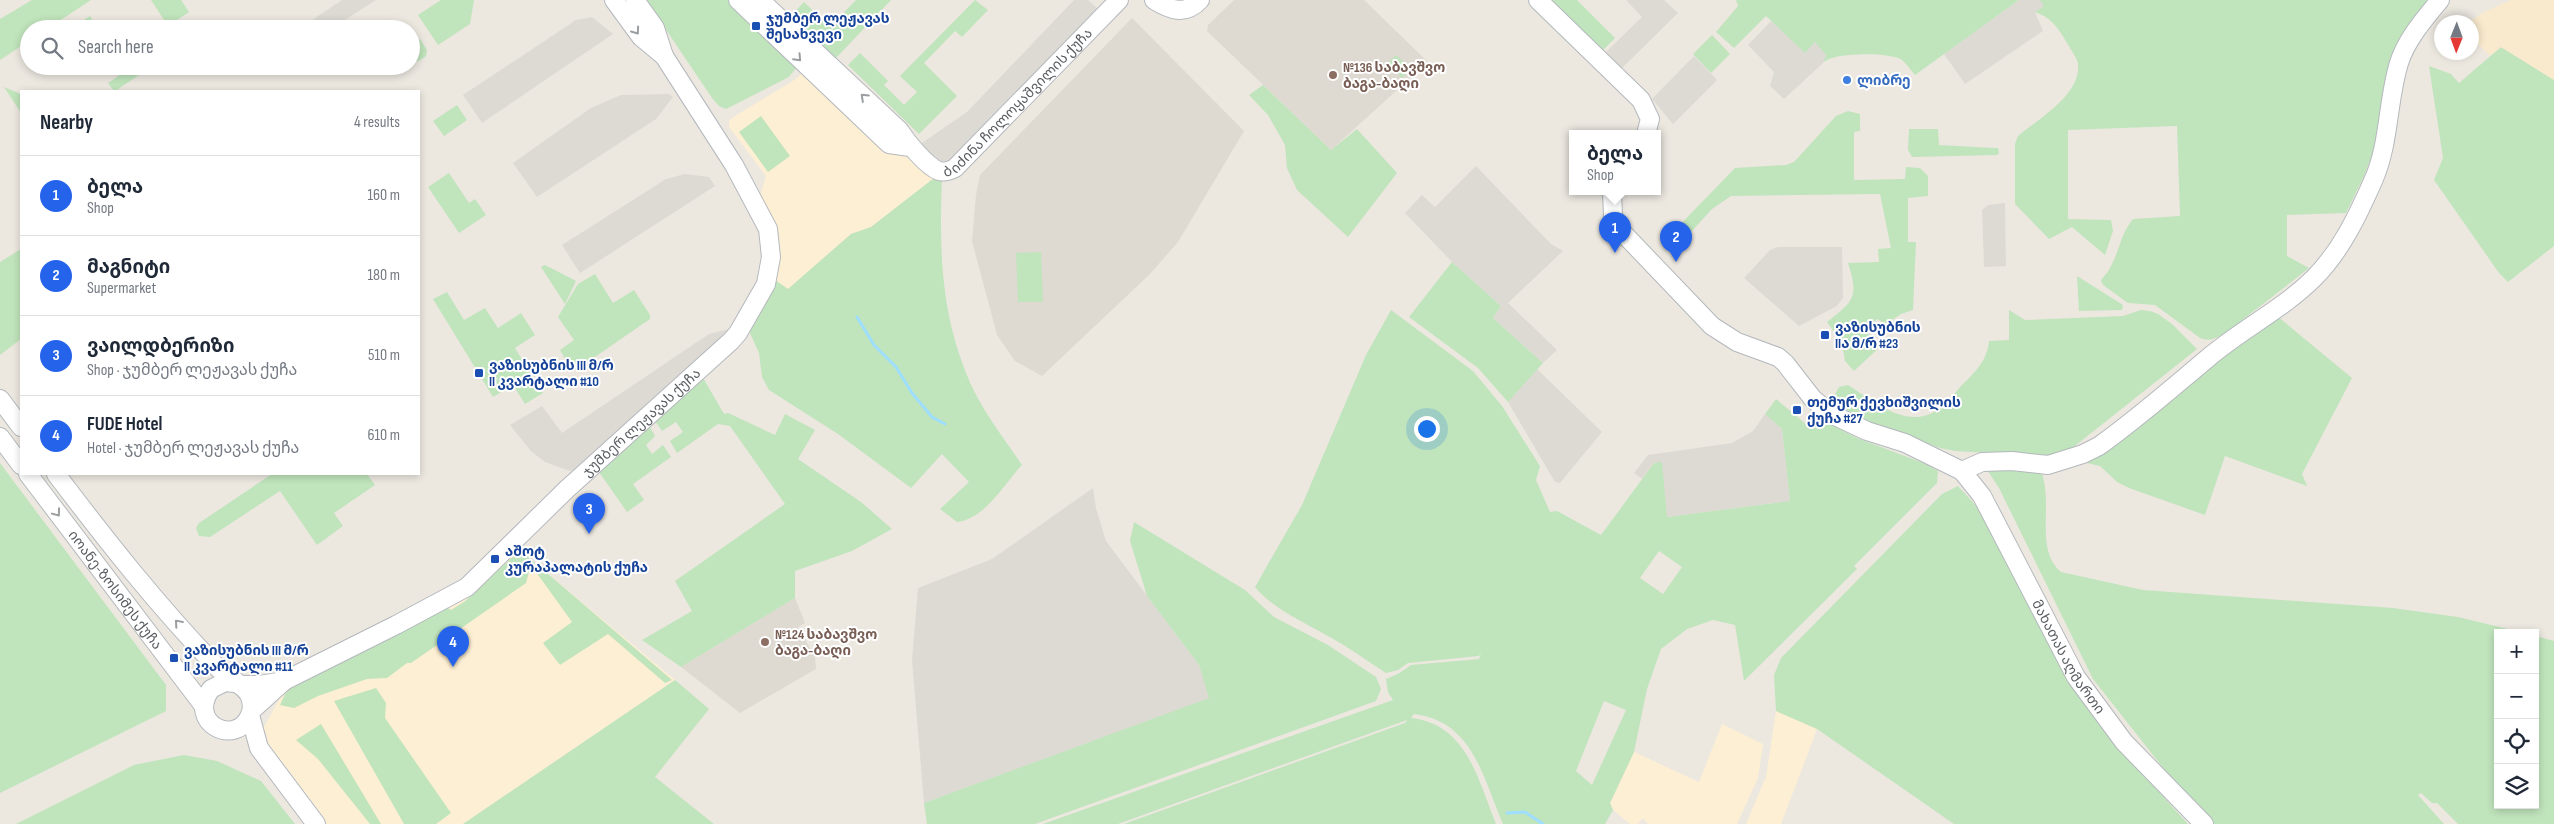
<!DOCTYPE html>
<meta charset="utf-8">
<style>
:root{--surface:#fff;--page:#f6f6f7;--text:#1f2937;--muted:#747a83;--line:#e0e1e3;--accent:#2563eb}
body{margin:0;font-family:"Sofia Sans Condensed","Noto Sans Georgian",sans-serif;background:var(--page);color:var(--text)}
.controls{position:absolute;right:15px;bottom:15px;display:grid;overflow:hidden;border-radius:0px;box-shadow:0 2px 8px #0003}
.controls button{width:45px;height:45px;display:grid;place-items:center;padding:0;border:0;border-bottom:1px solid var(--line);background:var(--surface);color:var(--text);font:25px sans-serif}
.compass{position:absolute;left:2434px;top:15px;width:45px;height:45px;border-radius:50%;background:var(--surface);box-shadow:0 2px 8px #0003;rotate:181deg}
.you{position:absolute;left:1426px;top:428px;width:18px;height:18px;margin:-12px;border:4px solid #fff;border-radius:50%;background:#1a73e8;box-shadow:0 0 0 8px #1a73e833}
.badge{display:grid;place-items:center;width:32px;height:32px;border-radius:50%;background:var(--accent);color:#fff;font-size:16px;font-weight:700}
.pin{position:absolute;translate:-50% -41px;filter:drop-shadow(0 1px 2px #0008)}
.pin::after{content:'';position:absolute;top:26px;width:18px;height:15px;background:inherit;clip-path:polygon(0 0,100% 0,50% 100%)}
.popup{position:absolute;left:1569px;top:130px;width:92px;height:65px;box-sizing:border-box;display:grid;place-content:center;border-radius:0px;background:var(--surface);filter:drop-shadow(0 1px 4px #0005);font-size:16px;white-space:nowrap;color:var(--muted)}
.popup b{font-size:19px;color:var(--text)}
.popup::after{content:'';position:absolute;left:50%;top:100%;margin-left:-10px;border:10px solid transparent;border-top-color:var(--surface)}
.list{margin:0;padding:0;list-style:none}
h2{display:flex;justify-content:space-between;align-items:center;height:65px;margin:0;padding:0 20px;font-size:21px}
h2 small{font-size:16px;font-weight:400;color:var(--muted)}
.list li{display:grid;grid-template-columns:32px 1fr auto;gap:15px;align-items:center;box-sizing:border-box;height:80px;padding:0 20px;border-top:1px solid var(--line)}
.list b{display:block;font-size:19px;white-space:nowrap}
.list p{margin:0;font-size:16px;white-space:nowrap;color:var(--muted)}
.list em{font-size:16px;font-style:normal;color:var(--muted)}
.icon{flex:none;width:28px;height:28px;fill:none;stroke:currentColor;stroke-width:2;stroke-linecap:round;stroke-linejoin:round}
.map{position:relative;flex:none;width:2554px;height:824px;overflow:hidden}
.search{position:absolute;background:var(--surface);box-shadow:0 2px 8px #0003;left:20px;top:20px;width:400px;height:55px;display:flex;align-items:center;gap:12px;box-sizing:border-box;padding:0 18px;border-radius:28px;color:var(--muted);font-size:19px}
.panel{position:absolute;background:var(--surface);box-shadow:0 2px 8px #0003;left:20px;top:90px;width:400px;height:385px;border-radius:0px}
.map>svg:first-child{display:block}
.commercial{fill:#fdefd3}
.industrial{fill:#dddad4}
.education{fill:#ded9d1}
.green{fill:#c0e4bc;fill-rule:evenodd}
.sand{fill:#f9eacd}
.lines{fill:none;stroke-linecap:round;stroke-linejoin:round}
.stream{stroke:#9edefe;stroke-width:3}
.secondary-casing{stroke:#b4b8bd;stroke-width:20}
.secondary{stroke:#fff;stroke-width:18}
.oneway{stroke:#9b9ea0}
.transit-dot{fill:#1a4fb4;stroke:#fff;stroke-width:2}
.education-dot{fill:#8d6e63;stroke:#fff;stroke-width:2}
.shop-dot{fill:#3f7fe0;stroke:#fff;stroke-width:2}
.labels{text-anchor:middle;stroke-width:4;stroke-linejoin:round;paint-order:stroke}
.transit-label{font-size:14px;font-weight:bold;fill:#164399;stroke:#fff;text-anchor:start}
.education-label{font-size:14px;font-weight:bold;fill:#785e54;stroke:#fff;text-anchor:start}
.shop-label{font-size:14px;font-weight:bold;fill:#366cbe;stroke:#fff;text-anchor:start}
.street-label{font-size:14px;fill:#595d61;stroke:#fff}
</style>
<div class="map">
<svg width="2554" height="824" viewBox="0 0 2554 824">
<rect width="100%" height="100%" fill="#ece8e0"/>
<g class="commercial">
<polygon points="805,70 938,175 871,227 851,234 788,289 775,280 780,253 778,242 760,196 766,176 729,127 729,121 735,116 796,79"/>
<polygon points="517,548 675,680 463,824 324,824 263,742 261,732 285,689"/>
<polygon points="1776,711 1817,729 1781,824 1746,824 1766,777"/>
<polygon points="1722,724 1763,744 1758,778 1737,824 1648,824 1643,818 1638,824 1630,824 1613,810 1610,803 1634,752 1699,782"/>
</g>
<g class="industrial">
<polygon points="342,0 376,0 331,29 299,29"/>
<polygon points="1074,0 1088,0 1098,9 949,163 940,163 919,145 967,112"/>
<polygon points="1626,0 1664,0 1678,13 1622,68 1606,52 1642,17"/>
<polygon points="2019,0 2040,0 2045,6 2035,12 2043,31 1965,84 1944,54"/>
<polygon points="592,17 613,34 482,123 463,95 576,20"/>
<polygon points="1771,21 1805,52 1815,41 1826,55 1823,63 1784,99 1770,86 1774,72 1748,45"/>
<polygon points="1694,56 1717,80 1673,124 1652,99"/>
<polygon points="669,94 673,97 656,119 537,197 513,163 591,108 621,95"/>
<polygon points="1476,166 1551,244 1563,251 1508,303 1557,350 1543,363 1493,318 1501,306 1452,262 1405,213 1422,195 1435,207"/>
<polygon points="685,174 709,177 715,186 580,273 562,245 666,179"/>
<polygon points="2005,203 2006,266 1984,267 1982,210 1988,205"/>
<polygon points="1778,247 1842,247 1843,298 1837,306 1799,326 1744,278 1770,250"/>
<polygon points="728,329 734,334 578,469 570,471 545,462 531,451 510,425 542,406 562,433 709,334"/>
<polygon points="1537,369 1602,432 1560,483 1555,482 1552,477 1508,402"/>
<polygon points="1765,414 1782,429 1790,501 1667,517 1654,463 1642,479 1634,473 1648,455 1732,443 1753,431"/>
<polygon points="1093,488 1096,508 1106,541 1199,665 1210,698 924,803 912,660 918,588 992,559"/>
</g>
<g class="education">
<polygon points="1234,0 1364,0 1428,62 1331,150 1207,31 1208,25"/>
<polygon points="1132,18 1244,131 1178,242 1150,274 1042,376 1015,361 997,335 972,241 976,195 980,175"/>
<polygon points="795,598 805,623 798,627 815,657 816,669 740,713 681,667"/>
</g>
<g class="green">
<polygon points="32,0 91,0 47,29 29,29 29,41 0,60 0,19"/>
<polygon points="151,0 181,0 189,12 168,26"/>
<polygon points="441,0 474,0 470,24 438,45 418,15"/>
<polygon points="646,0 727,0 797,67 789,77 726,109 719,106 712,98"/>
<polygon points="856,0 891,0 835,59 790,17 804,2 830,27"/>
<polygon points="975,0 988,10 962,37 955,31 924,63 957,96 919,134 848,65 860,53 888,81 884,85 904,105 917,92 900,76"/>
<polygon points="1552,0 1577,0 1615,38 1602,51"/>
<path d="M1736 0H2019L1915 75C1911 71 1907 64 1902 60 1890 52 1832 52 1823 63L1826 55 1815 42 1805 53 1766 16 1734 48 1716 32 1738 6Z"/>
<path d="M2040 0H2431L2364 176 2346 213 2287 215V256L2309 268 2227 332C2216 338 2211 342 2200 338L2155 305 2128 303 2103 285 2101 280C2120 260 2117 238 2133 219L2180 216 2177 126 2068 130V219L2111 220 2113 231 2105 255 2072 227 2049 239 2015 204V144L2018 136C2039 118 2081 95 2078 64 2077 57 2070 49 2067 43 2058 28 2052 18 2035 12L2044 6Z"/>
<polygon points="90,16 98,29 70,29"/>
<polygon points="1712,35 1730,54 1711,73 1693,54"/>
<polygon points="420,39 427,50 426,56 419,61 411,60 411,45"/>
<polygon points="2501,47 2554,80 2554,246 2508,282 2499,273 2434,180 2443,158 2429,66 2451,74 2459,83"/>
<polygon points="1396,55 1411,69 1402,78 1387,64"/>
<polygon points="133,66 139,75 118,89 119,91 114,91 108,83"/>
<polygon points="1263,85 1331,150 1357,129 1397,173 1348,237 1297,190 1287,168 1285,145 1268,115 1249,95"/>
<polygon points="4,87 21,94 21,113"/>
<polygon points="457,105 467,120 444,136 433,121"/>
<path d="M1848 111 1860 114V131L1854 132V180L1905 179 1906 167 1920 168 1928 176V196L1908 198V242H1916L1913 310 1901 314 1886 324 1877 319 1865 330 1881 346 1854 371 1845 361 1842 343 1827 322C1854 301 1859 297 1848 263L1879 262 1878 249 1891 248 1880 194 1731 196 1712 209 1681 243 1671 234 1735 168 1786 165 1794 162 1836 116Z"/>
<polygon points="761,116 790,156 768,172 739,132"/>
<polygon points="1909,129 1938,129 1939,145 1994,148 1998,148 1999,153 1997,155 1912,157 1908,150"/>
<polygon points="449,173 469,203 475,199 486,215 459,233 428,187"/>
<path d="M938 175 942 179C939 255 941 321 974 391 987 417 1006 441 1022 465 1004 484 985 519 957 522L940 509 969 482 942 454 911 488 838 434 769 390 762 377 759 353 749 331 775 280 788 289 851 234 871 227Z"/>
<polygon points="21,249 21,339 0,355 0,262"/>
<polygon points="1041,252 1043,302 1018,302 1016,253"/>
<polygon points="1452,262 1501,306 1493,318 1543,363 1508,402 1478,368 1409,317"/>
<polygon points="545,265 576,281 565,304 541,267"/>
<polygon points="595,274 613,303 634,290 650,315 650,319 576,370 571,369 560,350 574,340 558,317 578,284"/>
<polygon points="2077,276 2123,305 2122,310 2079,311"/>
<polygon points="447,292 464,320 485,308 498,328 521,313 535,335 515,348 543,393 525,404 513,385 493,397 433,299"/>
<path d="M1391 310 1473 371 1502 406 1540 466 1536 480 1550 512 1557 511 1601 535 1654 463 1662 462 1667 517 1790 501 1782 429 1765 414 1776 399 1807 425 1830 424 1857 438 1926 464 1938 471 1937 483 1854 566 1857 569 1744 681 1735 625 1713 620 1687 629 1661 649 1647 689 1634 752 1610 803 1613 810 1605 824H1503C1483 778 1473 721 1414 714L1411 718C1467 724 1478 780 1496 824H1124L1405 723 1407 720 1118 824H1043L1393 700 1388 692 1386 679 1398 674 1411 665 1479 659 1481 653 1479 656 1408 663 1398 670 1386 673C1366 660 1347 646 1326 635 1302 621 1273 609 1255 587L1302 505 1366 355ZM1659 551 1682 567 1663 594 1640 578ZM1604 701 1626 710 1592 785 1576 771Z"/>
<path d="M2009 310 2025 320 2123 316 2141 310 2150 311 2158 314 2172 324 2197 349 2061 457 1955 451 1940 448 1853 416C1843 410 1837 407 1834 396L1839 387 1848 385C1872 400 1909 432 1938 409 1947 403 1955 393 1962 385 1976 371 1987 361 1989 341L2009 340Z"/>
<polygon points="2271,311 2352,378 2302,474 2307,486 2225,456 2205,515 2129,488 2117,482 2100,466 2070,459"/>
<polygon points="702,376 724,414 728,413 775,435 785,414 815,430 798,459 861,502 892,529 852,551 795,571 795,598 681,667 642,640 692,611 675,581 785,504 730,426 718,424 677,453 670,441 683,432 676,422 662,431 653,418"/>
<polygon points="648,424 655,436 646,445 652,454 663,445 671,457 633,484 644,500 627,512 597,469"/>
<path d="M1982 462 2038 465C2057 498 2032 547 2061 572L2143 590 2393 608 2458 617 2524 633H2498V805H2535V636L2554 641V824H2458L2437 803H2432L2421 793 2418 795 2444 824H2213L2164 769 2093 679 1999 488Z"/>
<polygon points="0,463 166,685 166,711 0,793"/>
<polygon points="272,474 367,474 375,485 334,513 343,526 317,545 280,491 210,537 199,536 196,528 199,523"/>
<polygon points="1958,486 1980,510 2127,757 2188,824 1954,824 1817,729 1776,711 1774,675 1781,658 1942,494"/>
<polygon points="1134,522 1245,590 1274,617 1328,645 1376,677 1381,689 1376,701 1035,824 927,824 924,803 1209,698 1199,665 1147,596 1130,541"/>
<polygon points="520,550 672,680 665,683 608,634 560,665 543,643 572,622 531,565 526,583 411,663 407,663 387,678 367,679 318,696 294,708 280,705 285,694 291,687 445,606 451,610 464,602"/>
<polygon points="675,680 709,709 655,777 714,824 463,824"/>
<polygon points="376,688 386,703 385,718 451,813 436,824 404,824 334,701"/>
<polygon points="321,724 381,824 370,824 318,759 296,740"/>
<polygon points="184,755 217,761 261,781 295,824 16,824 134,765"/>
</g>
<polygon class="sand" points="2511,0 2554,0 2554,80 2501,47 2490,56 2472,38 2472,22 2470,22 2482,13"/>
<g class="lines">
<g class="stream">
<polyline points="857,317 874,345 896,367 912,393 932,417 945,424"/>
<polyline points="1507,813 1525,812 1543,824"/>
</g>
<defs>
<g id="secondary">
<polyline points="614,0 641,37 664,56"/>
<polyline points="738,0 889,144 910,147"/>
<path id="s1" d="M760 0 899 130C907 142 926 166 939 171 945 173 951 170 955 168L1119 0"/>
<path d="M1154 0C1170 10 1185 16 1200 0"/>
<polyline points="1538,0 1641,100 1650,119 1646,134"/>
<path id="s2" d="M1612 192 1613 216 1622 232 1712 326 1737 342 1778 357 1785 363 1813 399 1831 414 1867 431 1905 443 1962 471 1982 496 2076 677 2124 742 2204 824"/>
<polyline points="0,399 21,427"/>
<polyline points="0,437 21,465"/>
<path d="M1962 471 1982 462 2012 461 2048 465 2083 454 2099 446C2137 419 2172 388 2208 358 2242 329 2283 309 2314 278 2341 251 2358 215 2373 181 2390 143 2387 102 2399 63 2406 40 2425 18 2440 0"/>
<path id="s3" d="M28 474 203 705"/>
<path d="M56 474C106 540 158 606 216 666 225 676 240 682 248 693 252 699 253 708 250 715 236 748 186 723 211 689L225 682 235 683"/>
<path id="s4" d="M239 685H260L284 681 396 625 467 587 567 489 731 341 738 333 766 284 771 257 768 229 734 165 664 56 655 28 635 0"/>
<polyline points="252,710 284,681"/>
<polyline points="250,715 259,748 316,824"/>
</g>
</defs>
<use href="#secondary" class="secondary-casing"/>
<use href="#secondary" class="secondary"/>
</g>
<defs><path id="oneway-chevron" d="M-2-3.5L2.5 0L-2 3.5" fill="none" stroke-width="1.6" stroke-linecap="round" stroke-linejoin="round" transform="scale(1.25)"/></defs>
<g class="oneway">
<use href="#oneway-chevron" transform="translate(636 31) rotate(54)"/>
<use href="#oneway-chevron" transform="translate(798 58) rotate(47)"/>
<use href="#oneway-chevron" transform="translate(864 97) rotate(-137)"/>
<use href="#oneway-chevron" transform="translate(57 513) rotate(53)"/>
<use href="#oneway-chevron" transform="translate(178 623) rotate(-131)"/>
</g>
<g class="transit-dot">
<rect x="751" y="21" width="10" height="10" rx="2.5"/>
<rect x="1820" y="330" width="10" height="10" rx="2.5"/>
<rect x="474" y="368" width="10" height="10" rx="2.5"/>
<rect x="1792" y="405" width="10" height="10" rx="2.5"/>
<rect x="490" y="554" width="10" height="10" rx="2.5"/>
<rect x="169" y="653" width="10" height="10" rx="2.5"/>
</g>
<g class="education-dot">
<circle cx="1333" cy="75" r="5"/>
<circle cx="765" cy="642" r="5"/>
</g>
<circle class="shop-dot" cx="1847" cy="80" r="5"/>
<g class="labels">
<g class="transit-label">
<text x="766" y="23">ჯუმბერ ლეჟავას<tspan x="766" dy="16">შესახვევი</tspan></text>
<text x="1835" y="332">ვაზისუბნის<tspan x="1835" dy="16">IIა მ/რ #23</tspan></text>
<text x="489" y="370">ვაზისუბნის III მ/რ<tspan x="489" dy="16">II კვარტალი #10</tspan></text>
<text x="1807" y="407">თემურ ქევხიშვილის<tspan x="1807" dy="16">ქუჩა #27</tspan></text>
<text x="505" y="556">აშოტ<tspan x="505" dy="16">კურაპალატის ქუჩა</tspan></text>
<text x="184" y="655">ვაზისუბნის III მ/რ<tspan x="184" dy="16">II კვარტალი #11</tspan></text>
</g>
<g class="education-label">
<text x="1343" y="72">№136 საბავშვო<tspan x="1343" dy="16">ბაგა-ბაღი</tspan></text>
<text x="775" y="639">№124 საბავშვო<tspan x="775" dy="16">ბაგა-ბაღი</tspan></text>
</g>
<g class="shop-label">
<text x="1857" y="85">ლიბრე</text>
</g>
<g class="street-label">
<text dy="5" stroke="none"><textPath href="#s1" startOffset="355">ბიძინა ჩოლოყაშვილის ქუჩა</textPath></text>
<text dy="5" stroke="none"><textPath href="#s4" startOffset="491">ჯუმბერ ლეჟავას ქუჩა</textPath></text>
<text dy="5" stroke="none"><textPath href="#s3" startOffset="145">იოანე-ზოსიმეს ქუჩა</textPath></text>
<text dy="5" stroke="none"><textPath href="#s2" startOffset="682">მახათას აღმართი</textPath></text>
</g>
</g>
</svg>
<div class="controls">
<button>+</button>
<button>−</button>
<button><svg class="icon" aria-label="locate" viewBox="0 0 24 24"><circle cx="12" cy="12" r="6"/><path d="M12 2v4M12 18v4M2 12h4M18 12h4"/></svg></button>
<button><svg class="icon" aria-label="layers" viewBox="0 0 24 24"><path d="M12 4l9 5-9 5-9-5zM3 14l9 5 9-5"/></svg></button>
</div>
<svg class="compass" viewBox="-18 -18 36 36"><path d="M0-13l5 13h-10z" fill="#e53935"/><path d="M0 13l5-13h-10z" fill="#747a83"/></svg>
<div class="you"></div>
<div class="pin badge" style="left:1615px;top:253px">1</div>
<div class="popup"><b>ბელა</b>Shop</div>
<div class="pin badge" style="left:1676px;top:262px">2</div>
<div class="pin badge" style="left:589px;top:534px">3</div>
<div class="pin badge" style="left:453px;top:667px">4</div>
<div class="search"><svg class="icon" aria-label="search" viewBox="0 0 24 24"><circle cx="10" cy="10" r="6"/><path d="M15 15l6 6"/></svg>Search here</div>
<section class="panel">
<h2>Nearby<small>4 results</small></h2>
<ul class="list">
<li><span class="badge">1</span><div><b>ბელა</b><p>Shop</p></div><em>160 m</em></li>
<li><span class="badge">2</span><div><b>მაგნიტი</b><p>Supermarket</p></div><em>180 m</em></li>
<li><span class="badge">3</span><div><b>ვაილდბერიზი</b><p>Shop · ჯუმბერ ლეჟავას ქუჩა</p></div><em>510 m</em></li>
<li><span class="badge">4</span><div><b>FUDE Hotel</b><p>Hotel · ჯუმბერ ლეჟავას ქუჩა</p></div><em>610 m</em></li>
</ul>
</section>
</div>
